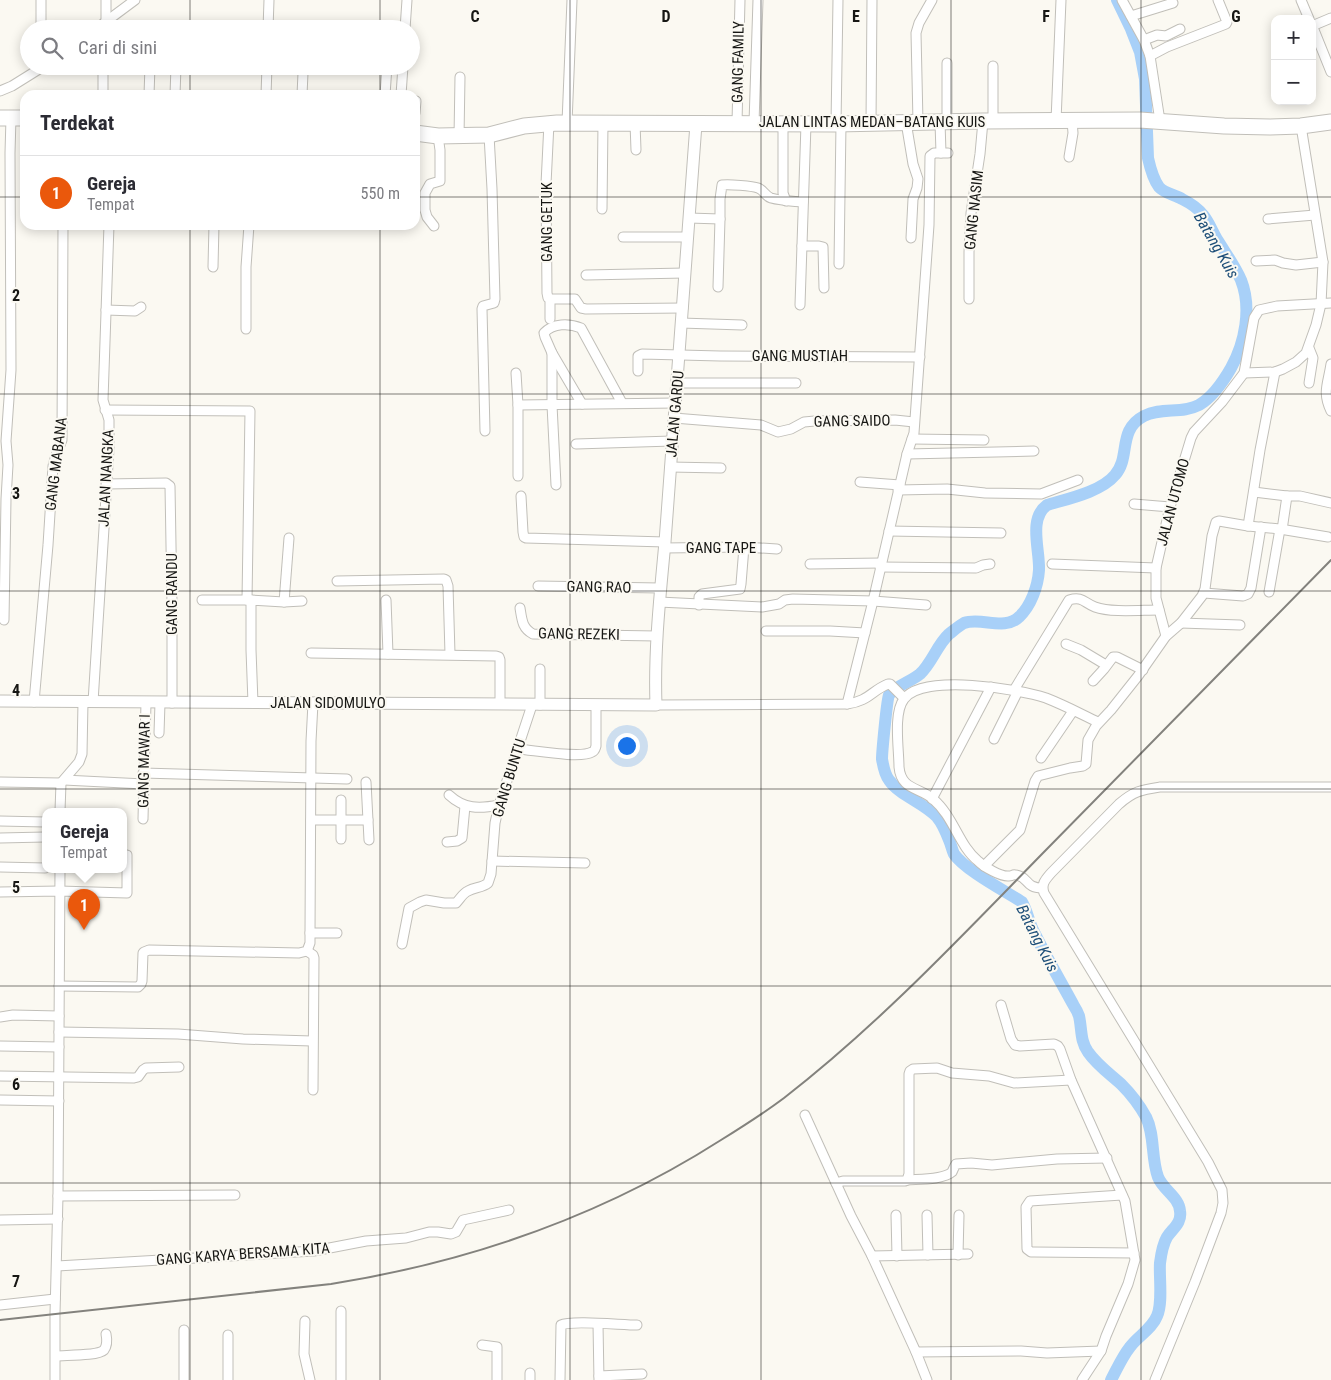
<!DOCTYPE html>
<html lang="id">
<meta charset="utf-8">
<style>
:root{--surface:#fff;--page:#f2f2f3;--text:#2b2b33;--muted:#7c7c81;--line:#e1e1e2;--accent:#ea580c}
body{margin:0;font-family:"Roboto Condensed",sans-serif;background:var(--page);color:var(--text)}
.controls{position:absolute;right:15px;top:15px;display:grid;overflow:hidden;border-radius:10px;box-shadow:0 2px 12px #0003}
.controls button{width:45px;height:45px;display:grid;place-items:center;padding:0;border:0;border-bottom:1px solid var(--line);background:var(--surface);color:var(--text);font:25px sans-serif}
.you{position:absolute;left:626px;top:745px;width:18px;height:18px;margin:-12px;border:4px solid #fff;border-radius:50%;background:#1a73e8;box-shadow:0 0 0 8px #1a73e833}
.badge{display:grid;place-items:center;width:32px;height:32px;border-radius:50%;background:var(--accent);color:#fff;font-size:16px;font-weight:700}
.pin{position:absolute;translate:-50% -41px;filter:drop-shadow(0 1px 2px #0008)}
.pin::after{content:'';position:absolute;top:26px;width:18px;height:15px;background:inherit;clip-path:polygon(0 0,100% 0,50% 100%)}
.popup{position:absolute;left:42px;top:808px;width:85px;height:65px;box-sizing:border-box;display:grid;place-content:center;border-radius:10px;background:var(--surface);filter:drop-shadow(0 1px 4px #0005);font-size:16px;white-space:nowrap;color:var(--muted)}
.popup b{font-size:19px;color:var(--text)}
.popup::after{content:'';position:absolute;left:50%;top:100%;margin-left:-10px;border:10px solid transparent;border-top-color:var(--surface)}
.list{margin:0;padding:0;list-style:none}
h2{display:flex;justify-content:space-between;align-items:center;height:65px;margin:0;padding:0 20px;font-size:21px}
h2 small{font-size:16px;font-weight:400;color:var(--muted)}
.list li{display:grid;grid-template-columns:32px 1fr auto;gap:15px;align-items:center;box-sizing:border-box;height:75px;padding:0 20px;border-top:1px solid var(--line)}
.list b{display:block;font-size:19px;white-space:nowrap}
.list p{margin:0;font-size:16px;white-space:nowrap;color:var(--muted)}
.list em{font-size:16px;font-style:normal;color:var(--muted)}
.icon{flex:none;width:28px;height:28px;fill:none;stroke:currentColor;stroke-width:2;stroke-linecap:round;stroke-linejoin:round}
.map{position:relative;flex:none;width:1331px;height:1380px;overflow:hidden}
.search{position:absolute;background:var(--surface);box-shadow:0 2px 12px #0003;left:20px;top:20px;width:400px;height:55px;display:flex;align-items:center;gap:12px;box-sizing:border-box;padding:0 18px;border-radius:28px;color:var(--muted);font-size:19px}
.panel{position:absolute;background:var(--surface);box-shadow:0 2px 12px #0003;left:20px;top:90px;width:400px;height:140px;border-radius:15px}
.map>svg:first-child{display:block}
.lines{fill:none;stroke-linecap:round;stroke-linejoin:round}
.river{stroke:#a8d0f8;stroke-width:12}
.street-casing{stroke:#c1bfb9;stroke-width:11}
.secondary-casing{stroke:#c1bfb9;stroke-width:13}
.highway-casing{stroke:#c1bfb9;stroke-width:17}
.street{stroke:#fff;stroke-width:9}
.secondary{stroke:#fff;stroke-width:11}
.highway{stroke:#fff;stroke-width:15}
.rail{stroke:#83827d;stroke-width:2}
.grid{fill:none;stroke:#171714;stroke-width:1;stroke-opacity:0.55}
.labels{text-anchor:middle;stroke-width:4;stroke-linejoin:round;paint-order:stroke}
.street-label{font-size:15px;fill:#171714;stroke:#fbf9f2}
.water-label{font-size:16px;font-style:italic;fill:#1d4e78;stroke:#fbf9f2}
.grid-label{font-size:16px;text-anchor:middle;font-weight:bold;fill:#171714;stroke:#fbf9f2;stroke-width:4;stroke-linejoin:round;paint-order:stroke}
</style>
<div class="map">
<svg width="1331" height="1380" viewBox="0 0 1331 1380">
<rect width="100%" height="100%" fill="#fbf9f2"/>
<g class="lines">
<path class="river" d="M1111 1380C1117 1369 1122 1357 1130 1347 1138 1336 1152 1329 1157 1316 1163 1303 1159 1277 1160 1263 1161 1255 1163 1244 1167 1237 1173 1228 1182 1223 1180 1211 1179 1197 1163 1190 1158 1177 1151 1158 1155 1135 1146 1117 1140 1106 1130 1093 1121 1084 1110 1074 1097 1065 1088 1052 1080 1041 1082 1029 1079 1016 1078 1013 1076 1009 1074 1006 1061 982 1047 958 1035 934 1029 924 1028 912 1022 902 1005 891 965 870 954 854 952 850 951 844 949 840 946 832 943 824 937 817 923 802 900 796 889 780 885 775 883 765 882 759 882 752 887 699 889 695 895 686 912 681 920 674 932 663 937 645 949 634 953 631 960 625 964 623 981 617 1005 631 1019 617 1031 606 1038 586 1039 570 1040 550 1028 519 1047 505 1067 499 1101 492 1115 475 1131 457 1117 430 1144 416 1161 407 1182 414 1199 405 1213 397 1223 382 1231 368 1245 343 1252 308 1241 280 1235 266 1226 254 1218 241 1213 233 1209 222 1203 215 1198 208 1190 203 1182 199 1175 195 1164 193 1159 187 1153 179 1150 167 1148 158L1145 79 1140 52 1131 29 1117 0"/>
<defs>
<g id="street">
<polyline points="1122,0 1144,40 1150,56 1160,121"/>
<polyline points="1301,0 1309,19"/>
<polyline points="1131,16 1173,3"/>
<polyline points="106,22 106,0"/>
<polyline points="1312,25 1331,72"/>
<polyline points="1312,26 1331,18"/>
<polyline points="41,29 41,0"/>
<polyline points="96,29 135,0"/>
<polyline points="268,29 269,0"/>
<polyline points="405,29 407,0"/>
<polyline points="1144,40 1157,35 1166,36 1180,29"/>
<polyline points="1150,56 1167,47 1226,24 1227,22 1218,0"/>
<polyline points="947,63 947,122"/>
<polyline points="103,66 103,95"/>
<polyline points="0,91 12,86 44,66"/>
<polyline points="149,95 150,66"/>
<polyline points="175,95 176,66"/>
<polyline points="266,95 267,66"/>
<polyline points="302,95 303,73"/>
<polyline points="385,95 387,66"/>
<polyline points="401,95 403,66"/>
<polyline points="415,113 416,101"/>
<polyline points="993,121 993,66"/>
<polyline points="1056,121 1061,0"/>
<polyline points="906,122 913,164 918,179 917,188 913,199 911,238"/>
<polyline points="918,122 916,33 919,23 932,0"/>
<polyline points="940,122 941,153"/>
<polyline points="549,123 546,184 547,293 548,298 550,299 550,319"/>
<polyline points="567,123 572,0"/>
<polyline points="635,123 636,150"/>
<polyline points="737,123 740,0"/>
<polyline points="754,123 758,0"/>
<polyline points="871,123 872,0"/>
<polyline points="783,124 783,193 786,201"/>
<polyline points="836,124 838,0"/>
<polyline points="459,137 460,77"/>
<polyline points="1069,157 1073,133 1072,121"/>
<polyline points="602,209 603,123"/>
<polyline points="689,218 720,219"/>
<polyline points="1268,219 1315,215"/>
<polyline points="434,226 427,217 425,210 425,193 430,184 440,181 440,150 438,136"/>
<polyline points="623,237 688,237"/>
<polyline points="802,246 819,246 823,247 824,288"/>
<polyline points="1256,261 1275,260 1283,263 1296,265 1323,262"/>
<polyline points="839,264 841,124"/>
<polyline points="213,267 214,225"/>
<polyline points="586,275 685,273"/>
<path d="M718 287 720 219V199L722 185C729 184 752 186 758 188 764 190 765 196 771 198 782 201 792 201 803 202"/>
<polyline points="550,299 575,299 581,308 586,309 683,308"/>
<polyline points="969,299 969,252 971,213 980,154 983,121"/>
<polyline points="800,305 806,124"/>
<polyline points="106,310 135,311 141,307"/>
<polyline points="681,323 742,325"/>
<polyline points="246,329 246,267 249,225"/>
<polyline points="1309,348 1313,358 1309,383"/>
<polyline points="552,353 552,405 556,485"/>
<path d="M1331 364C1328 384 1322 392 1331 411"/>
<polyline points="638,371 638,356 642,354 720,356 920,357"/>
<polyline points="516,373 518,405 676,403"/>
<polyline points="1244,373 1275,372 1283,369 1296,362 1306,353 1316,325 1321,304 1323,262 1301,126"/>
<polyline points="677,383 796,383"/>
<path d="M582 404 552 353 545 337 544 333C553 323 569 323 581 328L622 403"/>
<polyline points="518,405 518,476"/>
<polyline points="105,410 250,411 247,600"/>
<polyline points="674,418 761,425 778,432 791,429 804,422 815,421 895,420 914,422"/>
<polyline points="485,431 482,309 483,306 494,303 495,299 492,189 489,135"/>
<polyline points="912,439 984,440"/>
<polyline points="576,444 672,441"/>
<polyline points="907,454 1034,451"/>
<polyline points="670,467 721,468"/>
<polyline points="860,482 900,485"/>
<polyline points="106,484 166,483 170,486 172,604 172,703"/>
<polyline points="898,490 947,489 985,493 1041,494 1078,480"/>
<polyline points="1254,492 1287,496"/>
<polyline points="521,496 523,532 524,537 526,538 665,542"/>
<polyline points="1134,504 1170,507"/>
<polyline points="1248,526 1260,450 1275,372"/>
<polyline points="1282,530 1287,496 1300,496 1331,503"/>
<polyline points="889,531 1001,533"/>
<polyline points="664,548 744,547 777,549"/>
<polyline points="810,564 881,563"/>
<polyline points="1052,564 1156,568"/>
<polyline points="880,567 976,568 983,565 990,564"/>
<polyline points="337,581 444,579 446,580 448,586 450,654"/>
<polyline points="538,586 660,588"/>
<polyline points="1269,592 1280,529"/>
<polyline points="1204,593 1243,596 1248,594 1251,588 1261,527"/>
<polyline points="202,600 251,600"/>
<polyline points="386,600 388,654"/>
<polyline points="284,602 289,538"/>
<polyline points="659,602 762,607 779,604 785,600 793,599 873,601 926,605"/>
<polyline points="699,605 699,597 702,594 740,589 741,584 744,547"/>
<path d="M520 608C522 620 522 628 533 634L657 636"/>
<polyline points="4,620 6,499 8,465 6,441 11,370 10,153 11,118"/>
<polyline points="1181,623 1240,625"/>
<polyline points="766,631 830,631 865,633"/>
<polyline points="1166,636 1156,598 1156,568 1170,507 1191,438 1194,432 1222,402 1244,373 1254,318 1259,310 1277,306 1331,303"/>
<polyline points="1066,644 1081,650 1106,665"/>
<polyline points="311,653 496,656 499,657 500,660 500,704"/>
<polyline points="540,669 540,705"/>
<polyline points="1093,681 1104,669 1113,657 1117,657 1143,670"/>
<path d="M1014 690 1069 600C1083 596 1084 603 1095 607 1112 613 1140 610 1159 610"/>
<polyline points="34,702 48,545 53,466 56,455 62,440 63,225"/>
<polyline points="93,702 109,449 109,420 103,400 109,225"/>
<polyline points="253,703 251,650 251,600 284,602 302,601"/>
<polyline points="847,704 873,601 907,454 914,433 929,225 930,156 934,153 948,153"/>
<path d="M656 705 847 704C869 701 871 691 888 684H890L904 698"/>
<polyline points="159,733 160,703"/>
<polyline points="994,739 1018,691"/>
<path d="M518 749C533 750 580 759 592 752 595 751 595 749 596 746V705"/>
<polyline points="1041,758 1073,711"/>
<polyline points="143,773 347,779"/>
<polyline points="64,780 144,784"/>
<polyline points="0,782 61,783"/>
<polyline points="366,782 369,840"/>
<path d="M449 795C464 809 479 809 499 805"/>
<polyline points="932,799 991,687"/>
<polyline points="341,800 341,839"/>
<polyline points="60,811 61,783 79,762 82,754 83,702"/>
<polyline points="143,819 146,703"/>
<polyline points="311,820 368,820"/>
<polyline points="0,821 45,822"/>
<polyline points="0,838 45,837"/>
<polyline points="447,842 457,841 462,838 465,806"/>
<polyline points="492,861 585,863"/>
<polyline points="984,866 1020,830 1035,781 1038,776 1070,768 1083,766 1086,764 1088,740 1096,726 1111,710 1138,676 1166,636 1181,623 1202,596 1205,589 1212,536 1216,522 1219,521 1248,526 1280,529 1328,537"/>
<polyline points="0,867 45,868"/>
<path d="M1042 888C1025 888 1029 877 1016 875 1012 874 1014 876 1009 876 1001 877 984 867 978 861 959 846 954 817 933 799 919 787 901 790 899 767 899 749 893 713 904 699 923 673 1019 689 1046 698 1064 705 1081 714 1098 722"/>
<polyline points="0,892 59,891 127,893 127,855 123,854"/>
<polyline points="310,933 337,933"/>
<path d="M402 944 409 908 420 902 426 900 444 903H456C460 899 463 893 468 891 475 887 482 888 488 883L491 874 495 823 499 805 532 705"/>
<polyline points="307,951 313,955 314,958 313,1090"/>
<polyline points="59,986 138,987 141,984 142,981 143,953 144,952 149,950 299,953 307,951 310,943 310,933 311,741 313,703"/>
<polyline points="1001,1005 1011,1039 1015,1045 1020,1046 1054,1044 1058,1046 1060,1049 1071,1080 1125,1201 1135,1260 1128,1284 1106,1336 1101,1351 1082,1380"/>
<polyline points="0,1017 13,1015 59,1016"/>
<polyline points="59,1032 178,1034 243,1039 312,1041"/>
<polyline points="0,1046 59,1047"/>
<polyline points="0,1076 134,1078 138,1077 143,1070 146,1068 179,1067"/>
<polyline points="0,1100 59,1101"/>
<polyline points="805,1115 851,1216 872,1256 916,1352 927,1380"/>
<path d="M907 1180C918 1179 943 1180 952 1172 953 1170 954 1167 956 1164L971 1163 992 1165 1057 1159 1107 1158"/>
<polyline points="836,1183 843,1181 905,1181 907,1180 909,1174 909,1074 910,1071 913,1069 937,1068 952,1073 989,1076 1014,1083 1071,1080"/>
<polyline points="1122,1195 1030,1201 1026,1207 1027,1249 1031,1252 1034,1252 1134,1253"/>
<polyline points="58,1196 235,1195"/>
<polyline points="896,1215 897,1256"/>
<polyline points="927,1215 928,1255"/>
<polyline points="0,1220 58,1219"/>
<polyline points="958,1255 959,1215"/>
<polyline points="872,1256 968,1254"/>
<polyline points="57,1266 314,1251 366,1241 406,1238 429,1232 438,1232 451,1234 456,1232 463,1220 509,1210"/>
<polyline points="0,1305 55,1299"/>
<polyline points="341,1311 341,1380"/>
<polyline points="305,1321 304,1354 310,1380"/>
<polyline points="598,1324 599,1380"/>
<polyline points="228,1335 228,1380"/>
<polyline points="482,1345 497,1347 497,1380"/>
<polyline points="916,1352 1021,1351 1047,1353 1101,1351"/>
<path d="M56 1356C65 1355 98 1356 104 1350 107 1346 107 1339 106 1334"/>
<polyline points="599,1376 642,1374"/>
<polyline points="55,1380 55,1314 58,1196 60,869"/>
<polyline points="184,1380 184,1330"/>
<polyline points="530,1380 530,1373"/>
<path d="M560 1380 561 1325C571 1320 622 1325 637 1325"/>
<path d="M1155 1380 1195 1282 1221 1213 1223 1203 1222 1190 1208 1162 1044 893C1041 884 1045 880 1051 873L1119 804C1134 791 1141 790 1160 787H1331"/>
</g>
<path id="secondary" d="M0 701 656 705C654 650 660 596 665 542L696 124"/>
<g id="highway">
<polyline points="0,118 25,118"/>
<polyline points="415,133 438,136 489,135 524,126 557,123 836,124 983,121 1140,120 1224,126 1270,127 1301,126 1331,122"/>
</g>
</defs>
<use href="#street" class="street-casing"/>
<use href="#secondary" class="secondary-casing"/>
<use href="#highway" class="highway-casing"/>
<use href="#street" class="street"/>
<use href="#secondary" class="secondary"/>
<use href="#highway" class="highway"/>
<path class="rail" d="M0 1320 331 1284C469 1262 602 1216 721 1140 742 1127 764 1113 784 1098 878 1025 959 939 1042 854 1139 756 1235 658 1331 560"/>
</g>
<path class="grid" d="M190 0V29M380 0V29M570 0V1380M761 0V1380M951 0V1380M1141 0V1380M190 66V95M380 66V95M0 197H25M415 197H1331M190 225V1380M380 225V1380M0 394H1331M0 591H1331M0 789H1331M0 986H1331M0 1183H1331"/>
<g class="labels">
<g class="street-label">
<text transform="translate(738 62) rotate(-89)" y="5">GANG FAMILY</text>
<text x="872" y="127">JALAN LINTAS MEDAN–BATANG KUIS</text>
<text transform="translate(974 210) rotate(-84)" y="5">GANG NASIM</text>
<text transform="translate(547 222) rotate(-90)" y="5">GANG GETUK</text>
<text x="800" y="361">GANG MUSTIAH</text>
<text transform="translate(675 414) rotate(-85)" y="5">JALAN GARDU</text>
<text transform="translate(852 421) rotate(-1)" y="5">GANG SAIDO</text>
<text transform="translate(56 464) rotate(-83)" y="5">GANG MABANA</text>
<text transform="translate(106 478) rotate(-87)" y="5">JALAN NANGKA</text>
<text transform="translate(1173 502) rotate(-75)" y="5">JALAN UTOMO</text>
<text x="721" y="553">GANG TAPE</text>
<text transform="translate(599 587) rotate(1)" y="5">GANG RAO</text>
<text transform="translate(172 594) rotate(-90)" y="5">GANG RANDU</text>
<text transform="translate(579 634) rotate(1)" y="5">GANG REZEKI</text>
<text x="328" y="708">JALAN SIDOMULYO</text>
<text transform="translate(144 761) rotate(-89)" y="5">GANG MAWAR I</text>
<text transform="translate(509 778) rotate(-73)" y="5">GANG BUNTU</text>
<text transform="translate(243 1254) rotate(-4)" y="5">GANG KARYA BERSAMA KITA</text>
</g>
<g class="water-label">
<text transform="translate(1217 245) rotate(60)" y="6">Batang Kuis</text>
<text transform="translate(1038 938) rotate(63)" y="6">Batang Kuis</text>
</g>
</g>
<g class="grid-label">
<text x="475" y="22">C</text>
<text x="666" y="22">D</text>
<text x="856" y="22">E</text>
<text x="1046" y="22">F</text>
<text x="1236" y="22">G</text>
<text x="16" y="301">2</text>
<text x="16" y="499">3</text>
<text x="16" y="696">4</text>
<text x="16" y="893">5</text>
<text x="16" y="1090">6</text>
<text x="16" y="1287">7</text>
</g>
</svg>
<div class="controls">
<button>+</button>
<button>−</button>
</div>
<div class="you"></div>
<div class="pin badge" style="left:84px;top:930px">1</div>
<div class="popup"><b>Gereja</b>Tempat</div>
<div class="search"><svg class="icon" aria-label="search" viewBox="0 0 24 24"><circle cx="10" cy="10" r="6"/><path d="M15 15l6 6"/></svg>Cari di sini</div>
<section class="panel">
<h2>Terdekat<small></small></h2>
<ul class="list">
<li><span class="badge">1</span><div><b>Gereja</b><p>Tempat</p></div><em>550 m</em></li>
</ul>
</section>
</div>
